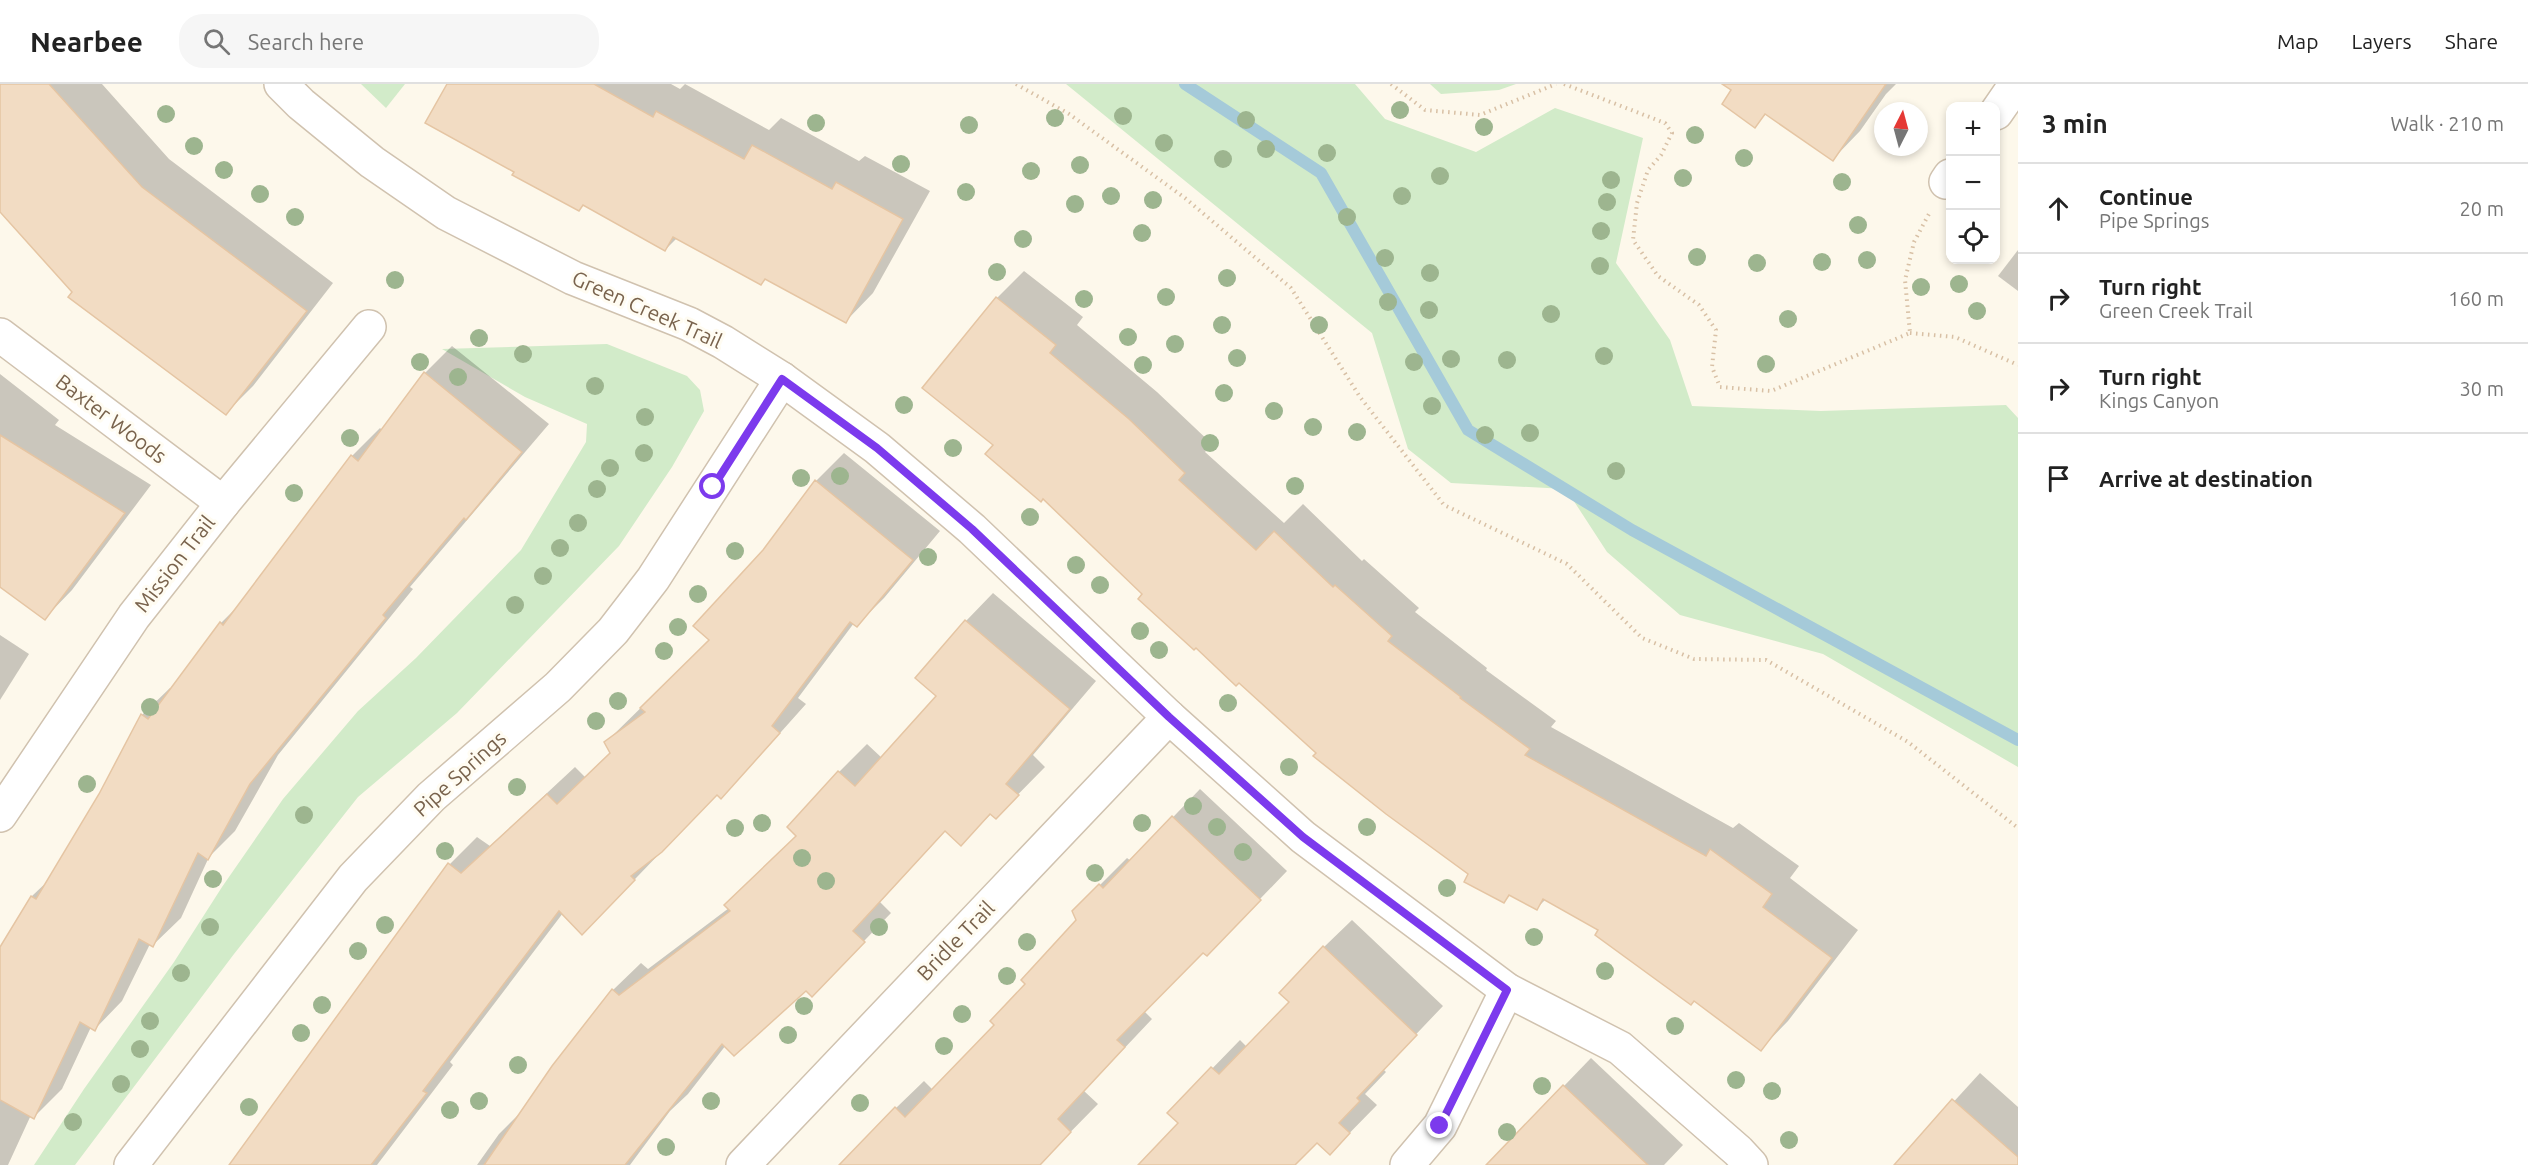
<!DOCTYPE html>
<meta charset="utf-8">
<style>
:root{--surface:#fff;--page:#f6f6f6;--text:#222;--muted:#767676;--line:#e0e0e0}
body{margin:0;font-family:Ubuntu,sans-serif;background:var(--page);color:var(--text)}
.controls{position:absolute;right:18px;top:18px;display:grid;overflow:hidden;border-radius:12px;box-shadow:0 3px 9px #0003}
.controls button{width:54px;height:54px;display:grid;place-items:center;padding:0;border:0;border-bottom:2px solid var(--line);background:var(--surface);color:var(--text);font:30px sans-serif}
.compass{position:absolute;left:1874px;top:18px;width:54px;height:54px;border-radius:50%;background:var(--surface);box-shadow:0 3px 9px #0003;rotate:6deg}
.stop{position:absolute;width:18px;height:18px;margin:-14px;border:4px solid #7c3aed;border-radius:50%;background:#fff}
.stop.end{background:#7c3aed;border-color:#fff;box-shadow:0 2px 6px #0008}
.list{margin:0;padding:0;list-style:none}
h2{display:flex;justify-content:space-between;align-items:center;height:78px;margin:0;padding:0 24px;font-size:26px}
h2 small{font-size:20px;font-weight:400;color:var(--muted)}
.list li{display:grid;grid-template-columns:39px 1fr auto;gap:18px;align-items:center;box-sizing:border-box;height:90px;padding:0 24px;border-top:2px solid var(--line)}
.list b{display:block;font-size:22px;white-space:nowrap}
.list p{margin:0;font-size:20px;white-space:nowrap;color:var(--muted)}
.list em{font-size:20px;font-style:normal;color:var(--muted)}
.icon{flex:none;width:33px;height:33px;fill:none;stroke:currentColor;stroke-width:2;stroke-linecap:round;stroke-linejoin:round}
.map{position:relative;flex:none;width:2018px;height:1081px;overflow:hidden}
header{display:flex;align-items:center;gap:36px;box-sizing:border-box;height:84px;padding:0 30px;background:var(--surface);border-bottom:2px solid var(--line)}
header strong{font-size:28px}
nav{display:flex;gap:33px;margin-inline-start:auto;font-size:21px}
.search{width:420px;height:54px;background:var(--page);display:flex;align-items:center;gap:15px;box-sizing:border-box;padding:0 21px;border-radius:24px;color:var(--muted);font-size:22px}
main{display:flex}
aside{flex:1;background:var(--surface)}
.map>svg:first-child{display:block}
.green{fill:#d2ebc9}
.shadow{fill:#0003}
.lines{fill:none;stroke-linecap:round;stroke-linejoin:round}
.stream{stroke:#a5cad9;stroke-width:12}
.building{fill:#f2dcc3;stroke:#e5c5a3;stroke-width:1.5}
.minor-casing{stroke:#d0c2af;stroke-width:36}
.path{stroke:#d8c0a5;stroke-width:4;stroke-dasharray:1.5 4.5;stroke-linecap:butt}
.minor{stroke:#fff;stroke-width:33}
.tree{fill:#9db58f}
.route{stroke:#7c3aed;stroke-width:8}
.labels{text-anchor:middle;stroke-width:6;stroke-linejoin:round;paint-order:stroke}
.street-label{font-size:21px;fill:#79634d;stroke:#fffcf2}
</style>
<header>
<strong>Nearbee</strong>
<div class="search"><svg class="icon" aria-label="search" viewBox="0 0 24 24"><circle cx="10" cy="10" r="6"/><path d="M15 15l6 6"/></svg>Search here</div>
<nav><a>Map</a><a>Layers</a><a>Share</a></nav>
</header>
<main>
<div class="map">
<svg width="2018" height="1081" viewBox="0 0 2018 1081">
<rect width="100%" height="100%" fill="#fdf8eb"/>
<g class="green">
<polygon points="361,0 405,0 386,24"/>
<polygon points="1066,0 1355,0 1385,35 1476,68 1555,24 1643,54 1616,179 1670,256 1692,322 1821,327 2006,321 2018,334 2018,683 1823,570 1680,531 1607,468 1566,405 1451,399 1408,365 1372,249"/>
<polygon points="1430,0 1516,0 1499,6 1441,10"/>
<polygon points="607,260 687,292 700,306 704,327 672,383 619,462 457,629 358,713 234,870 75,1081 34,1081 84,1005 174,878 222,803 283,715 358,627 416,574 521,466 586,358 587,340 525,313 442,265"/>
</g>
<g class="shadow">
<polygon points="0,0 102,0 169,75 333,199 253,302 226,329 74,208 0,126"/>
<polygon points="449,0 671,0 680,5 685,0 769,46 781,34 859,77 865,72 930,107 873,209 846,237 767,194 761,199 677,154 665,166 584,120 579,126 516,87"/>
<polygon points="1726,0 1896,0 1886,10 1860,47 1833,75 1767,29 1755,42 1734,5"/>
<polygon points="2018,166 2018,207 1998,192"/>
<polygon points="1024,187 1083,233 1077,241 1157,308 1212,360 1205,368 1284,439 1303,420 1362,477 1364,475 1419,524 1415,528 1487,584 1486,586 1556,637 1551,643 1733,744 1739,739 1799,782 1790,794 1858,846 1788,937 1761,965 1600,845 1546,815 1537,824 1511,810 1504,818 1318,668 1145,510 995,361 997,214"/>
<polygon points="452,262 549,340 410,503 413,505 278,671 235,747 209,773 181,834 153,861 150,860 122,917 95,945 91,943 62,1005 34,1033 31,1031 8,1081 0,1081 0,866 32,812 51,794 100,711 142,631 170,604 172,605 221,539 244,516 352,372 380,344 382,346 425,289"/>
<polygon points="0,290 59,336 55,341 151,401 72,506 45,534 0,501"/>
<polygon points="844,369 940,447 884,514 857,541 854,539 798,614 806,620 748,685 721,713 717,710 610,821 563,829 450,978 453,981 377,1081 231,1081 450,780 477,753 490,762 575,683 585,693 611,668 606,658 711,555 764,466 816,397"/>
<polygon points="993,509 1096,597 1033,671 1045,683 996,733 992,729 961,760 946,746 880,818 891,829 839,883 726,961 688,1010 670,1027 630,1081 477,1081 499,1050 526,1023 613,906 641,879 648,885 729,824 798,751 789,743 839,688 867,660 882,674 938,612 966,537"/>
<polygon points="0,551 29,570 0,616"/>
<polygon points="1200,705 1287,787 1234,842 1204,867 1144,927 1152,935 1084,1007 1098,1020 1038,1081 856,1081 896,1024 924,997 933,1006 996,941 1078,837 1073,828 1127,774 1131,777"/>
<polygon points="1352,836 1443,922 1383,985 1386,988 1365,1010 1377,1021 1330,1069 1317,1057 1295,1081 1140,1081 1180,1039 1169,1029 1240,956 1247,963 1291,918 1324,863"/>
<polygon points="1591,974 1683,1061 1664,1081 1488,1081"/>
<polygon points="1980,989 2018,1023 2018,1081 1896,1081"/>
</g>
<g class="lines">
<polyline class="stream" points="1185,0 1321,89 1468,346 1632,446 2018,656"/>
</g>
<g class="building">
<polygon points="0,0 49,0 142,103 307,227 226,331 68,213 72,208 0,128"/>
<polygon points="447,0 594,0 653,33 656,27 744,75 752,61 832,105 836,98 903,135 846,239 765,195 761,201 673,153 665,167 583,121 579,127 512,91 514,88 425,39"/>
<polygon points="1722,0 1886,0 1833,77 1765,30 1755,44 1722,20 1731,6"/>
<polygon points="996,213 1056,261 1050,269 1129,335 1185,389 1179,396 1256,466 1274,447 1333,503 1335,501 1392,552 1388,557 1461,613 1460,614 1530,665 1525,671 1706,772 1710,765 1772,810 1763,823 1832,874 1761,967 1694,917 1691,921 1595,851 1598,846 1543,815 1537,826 1509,811 1504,819 1464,798 1468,790 1386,730 1313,672 1316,669 1239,599 1236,602 1196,564 1194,566 1138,515 1142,510 1043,415 1041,418 985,370 993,361 922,304"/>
<polygon points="424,288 522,368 466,436 464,434 383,531 386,534 250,700 208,776 198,769 153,863 139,855 95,947 80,938 34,1035 0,1016 0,863 31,812 36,815 99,710 141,630 148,635 220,538 223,541 351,371 358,377"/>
<polygon points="0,351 125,429 45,536 0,503"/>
<polygon points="815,396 913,476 857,543 850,538 772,642 780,649 721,715 717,711 662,768 631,792 635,796 582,851 559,827 423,1007 427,1009 371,1081 229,1081 448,779 461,789 547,710 557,720 610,669 604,658 645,628 640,624 709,556 693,542 763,466"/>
<polygon points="965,536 1070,625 1006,700 1019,711 996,735 990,730 961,762 945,747 853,847 865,858 812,913 806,907 734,972 722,960 625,1081 484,1081 552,982 612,905 619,911 730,827 724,821 796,752 787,743 838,687 855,702 936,612 915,594"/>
<polygon points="1172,732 1261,816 1207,872 1203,869 1117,956 1125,963 1058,1035 1071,1048 1040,1081 839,1081 895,1023 905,1033 994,941 990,937 1025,900 1021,896 1076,836 1072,827 1099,800 1103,804"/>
<polygon points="1323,862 1417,951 1357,1014 1360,1017 1339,1039 1350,1049 1330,1071 1317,1059 1295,1081 1138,1081 1178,1039 1167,1029 1211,983 1219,990 1289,918 1279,909"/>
<polygon points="1563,1001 1648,1081 1486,1081"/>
<polygon points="1952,1015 2018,1073 2018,1081 1894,1081"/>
</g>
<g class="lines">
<defs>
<g id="minor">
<polyline points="281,0 301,20 372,78 446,129 573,194 689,240 723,258 782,295 877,364 972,445 1169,633 1303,753 1507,906 1620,964 1738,1067 1751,1081"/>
<polyline points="1996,29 2016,0"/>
<polyline points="1946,98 1950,92"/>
<polyline points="0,251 223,419"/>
<polyline points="0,731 134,532 223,419 369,243"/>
<polyline points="131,1081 353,794 431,713 558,603 613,547 653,495 782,295"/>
<polyline points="743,1081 1169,633"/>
<polyline points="1407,1081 1440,1042 1507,906"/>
</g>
</defs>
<use href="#minor" class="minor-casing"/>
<g class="path">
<polyline points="1016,0 1069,30 1185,114 1291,204 1360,313 1444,421 1567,480 1642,554 1694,575 1766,576 1908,658 2018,744"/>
<polyline points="1391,0 1425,26 1480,31 1556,0"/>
<polyline points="1564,0 1665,39 1672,49 1661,71 1648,86 1637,119 1633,156 1658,192 1699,221 1716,246 1712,283 1720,303 1771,307 1910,249 1905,196 1914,158 1930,128"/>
<polyline points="1910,249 1955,253 2018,281"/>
</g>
<use href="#minor" class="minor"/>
</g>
<g class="tree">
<circle cx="1400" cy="26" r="9"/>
<circle cx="166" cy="30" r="9"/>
<circle cx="1123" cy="32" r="9"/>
<circle cx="1055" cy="34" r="9"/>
<circle cx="1246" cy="36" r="9"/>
<circle cx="816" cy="39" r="9"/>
<circle cx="969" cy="41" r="9"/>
<circle cx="1484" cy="43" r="9"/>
<circle cx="1695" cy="51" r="9"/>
<circle cx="1164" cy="59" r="9"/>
<circle cx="194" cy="62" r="9"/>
<circle cx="1266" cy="65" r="9"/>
<circle cx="1327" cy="69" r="9"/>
<circle cx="1744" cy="74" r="9"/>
<circle cx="1223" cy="75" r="9"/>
<circle cx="901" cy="80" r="9"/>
<circle cx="1080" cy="81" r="9"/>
<circle cx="224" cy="86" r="9"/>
<circle cx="1031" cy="87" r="9"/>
<circle cx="1440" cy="92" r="9"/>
<circle cx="1683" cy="94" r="9"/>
<circle cx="1611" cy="96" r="9"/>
<circle cx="1842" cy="98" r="9"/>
<circle cx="966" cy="108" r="9"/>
<circle cx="260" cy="110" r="9"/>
<circle cx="1111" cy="112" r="9"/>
<circle cx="1402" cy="112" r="9"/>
<circle cx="1153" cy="116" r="9"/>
<circle cx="1607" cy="118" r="9"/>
<circle cx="1075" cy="120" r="9"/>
<circle cx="295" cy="133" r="9"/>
<circle cx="1347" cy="133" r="9"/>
<circle cx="1858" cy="141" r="9"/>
<circle cx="1601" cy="147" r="9"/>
<circle cx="1142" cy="149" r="9"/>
<circle cx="1023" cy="155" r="9"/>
<circle cx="1697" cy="173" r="9"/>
<circle cx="1385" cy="174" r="9"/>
<circle cx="1867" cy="176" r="9"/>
<circle cx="1822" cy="178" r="9"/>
<circle cx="1757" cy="179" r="9"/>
<circle cx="1600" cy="182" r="9"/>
<circle cx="997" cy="188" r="9"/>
<circle cx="1430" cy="189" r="9"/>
<circle cx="1227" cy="194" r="9"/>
<circle cx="395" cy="196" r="9"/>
<circle cx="1959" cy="200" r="9"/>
<circle cx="1921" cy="203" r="9"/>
<circle cx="1166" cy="213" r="9"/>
<circle cx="1084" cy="215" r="9"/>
<circle cx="1388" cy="218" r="9"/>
<circle cx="1429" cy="226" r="9"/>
<circle cx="1977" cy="227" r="9"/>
<circle cx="1551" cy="230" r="9"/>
<circle cx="1788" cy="235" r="9"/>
<circle cx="1222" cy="241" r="9"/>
<circle cx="1319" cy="241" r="9"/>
<circle cx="1128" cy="253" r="9"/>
<circle cx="479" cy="254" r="9"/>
<circle cx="1175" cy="260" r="9"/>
<circle cx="523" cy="270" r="9"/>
<circle cx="1604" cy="272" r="9"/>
<circle cx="1237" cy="274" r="9"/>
<circle cx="1451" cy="275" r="9"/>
<circle cx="1507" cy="276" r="9"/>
<circle cx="420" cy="278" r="9"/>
<circle cx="1414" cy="278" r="9"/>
<circle cx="1766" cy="280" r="9"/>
<circle cx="1143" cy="281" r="9"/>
<circle cx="458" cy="293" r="9"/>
<circle cx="595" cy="302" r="9"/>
<circle cx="1224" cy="309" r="9"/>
<circle cx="904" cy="321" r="9"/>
<circle cx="1432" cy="322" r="9"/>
<circle cx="1274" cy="327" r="9"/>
<circle cx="645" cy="333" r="9"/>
<circle cx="1313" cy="343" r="9"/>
<circle cx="1357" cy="348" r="9"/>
<circle cx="1530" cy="349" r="9"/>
<circle cx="1485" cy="351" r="9"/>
<circle cx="350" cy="354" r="9"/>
<circle cx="1210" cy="359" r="9"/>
<circle cx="953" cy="364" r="9"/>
<circle cx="644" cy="369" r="9"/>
<circle cx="610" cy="384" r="9"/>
<circle cx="1616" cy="387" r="9"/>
<circle cx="840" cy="392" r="9"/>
<circle cx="801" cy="394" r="9"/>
<circle cx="1295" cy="402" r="9"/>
<circle cx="597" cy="405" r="9"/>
<circle cx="294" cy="409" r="9"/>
<circle cx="1030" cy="433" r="9"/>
<circle cx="578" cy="439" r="9"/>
<circle cx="560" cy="464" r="9"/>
<circle cx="735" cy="467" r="9"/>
<circle cx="928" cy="473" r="9"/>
<circle cx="1076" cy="481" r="9"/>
<circle cx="543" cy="492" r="9"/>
<circle cx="1100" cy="501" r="9"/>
<circle cx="698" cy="510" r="9"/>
<circle cx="515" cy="521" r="9"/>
<circle cx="678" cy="543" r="9"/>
<circle cx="1140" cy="547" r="9"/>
<circle cx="1159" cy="566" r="9"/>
<circle cx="664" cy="567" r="9"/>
<circle cx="618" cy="617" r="9"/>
<circle cx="1228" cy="619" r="9"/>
<circle cx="150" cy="623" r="9"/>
<circle cx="596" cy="637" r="9"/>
<circle cx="1289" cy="683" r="9"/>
<circle cx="87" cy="700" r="9"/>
<circle cx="517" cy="703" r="9"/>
<circle cx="1193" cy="722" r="9"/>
<circle cx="304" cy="731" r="9"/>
<circle cx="762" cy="739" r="9"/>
<circle cx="1142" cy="739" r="9"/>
<circle cx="1217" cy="743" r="9"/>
<circle cx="1367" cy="743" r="9"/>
<circle cx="735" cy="744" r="9"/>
<circle cx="445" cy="767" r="9"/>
<circle cx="1243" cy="768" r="9"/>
<circle cx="802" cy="774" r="9"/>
<circle cx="1095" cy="789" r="9"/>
<circle cx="213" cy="795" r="9"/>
<circle cx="826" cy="797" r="9"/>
<circle cx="1447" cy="804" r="9"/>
<circle cx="385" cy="841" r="9"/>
<circle cx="210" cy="843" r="9"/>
<circle cx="879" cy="843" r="9"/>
<circle cx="1534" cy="853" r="9"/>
<circle cx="1027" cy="858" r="9"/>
<circle cx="358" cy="867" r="9"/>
<circle cx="1605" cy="887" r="9"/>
<circle cx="181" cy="889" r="9"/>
<circle cx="1007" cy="892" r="9"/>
<circle cx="322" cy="921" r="9"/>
<circle cx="804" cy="922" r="9"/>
<circle cx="962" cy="930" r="9"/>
<circle cx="150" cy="937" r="9"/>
<circle cx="1675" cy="942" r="9"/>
<circle cx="301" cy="949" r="9"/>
<circle cx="788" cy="951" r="9"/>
<circle cx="944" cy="962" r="9"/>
<circle cx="140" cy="965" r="9"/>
<circle cx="518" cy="981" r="9"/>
<circle cx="1736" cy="996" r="9"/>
<circle cx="121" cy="1000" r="9"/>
<circle cx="1542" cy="1002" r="9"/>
<circle cx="1772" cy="1007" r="9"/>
<circle cx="479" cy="1017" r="9"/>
<circle cx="711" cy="1017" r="9"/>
<circle cx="860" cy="1019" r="9"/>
<circle cx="249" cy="1023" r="9"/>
<circle cx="450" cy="1026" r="9"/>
<circle cx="73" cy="1038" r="9"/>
<circle cx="1507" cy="1048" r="9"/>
<circle cx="1789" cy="1056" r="9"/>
<circle cx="666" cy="1063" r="9"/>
</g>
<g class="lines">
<polyline class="route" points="713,403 782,295 877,364 972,445 1169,633 1303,753 1507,906 1440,1042"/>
</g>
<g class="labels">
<g class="street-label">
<text transform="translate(647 226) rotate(24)" y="7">Green Creek Trail</text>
<text transform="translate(111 335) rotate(37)" y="7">Baxter Woods</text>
<text transform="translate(175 480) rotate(-52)" y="7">Mission Trail</text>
<text transform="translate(460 690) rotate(-42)" y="7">Pipe Springs</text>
<text transform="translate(956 857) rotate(-46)" y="7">Bridle Trail</text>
</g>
</g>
</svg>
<div class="controls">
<button>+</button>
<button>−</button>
<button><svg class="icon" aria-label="locate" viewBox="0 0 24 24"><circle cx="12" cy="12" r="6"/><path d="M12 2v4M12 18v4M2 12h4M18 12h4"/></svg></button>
</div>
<svg class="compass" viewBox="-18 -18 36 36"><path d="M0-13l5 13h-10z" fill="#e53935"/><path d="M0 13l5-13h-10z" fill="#767676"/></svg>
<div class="stop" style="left:713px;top:403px"></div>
<div class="stop end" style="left:1440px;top:1042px"></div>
</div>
<aside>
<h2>3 min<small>Walk · 210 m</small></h2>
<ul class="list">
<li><svg class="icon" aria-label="ahead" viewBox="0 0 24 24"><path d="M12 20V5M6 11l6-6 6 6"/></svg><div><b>Continue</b><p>Pipe Springs</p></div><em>20 m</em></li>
<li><svg class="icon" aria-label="right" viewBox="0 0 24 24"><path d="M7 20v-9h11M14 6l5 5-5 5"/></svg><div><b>Turn right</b><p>Green Creek Trail</p></div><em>160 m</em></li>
<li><svg class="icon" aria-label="right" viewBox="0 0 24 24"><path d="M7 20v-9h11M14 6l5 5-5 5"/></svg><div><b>Turn right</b><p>Kings Canyon</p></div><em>30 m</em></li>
<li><svg class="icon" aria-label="arrive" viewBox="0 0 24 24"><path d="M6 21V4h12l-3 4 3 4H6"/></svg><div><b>Arrive at destination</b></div></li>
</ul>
</aside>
</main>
